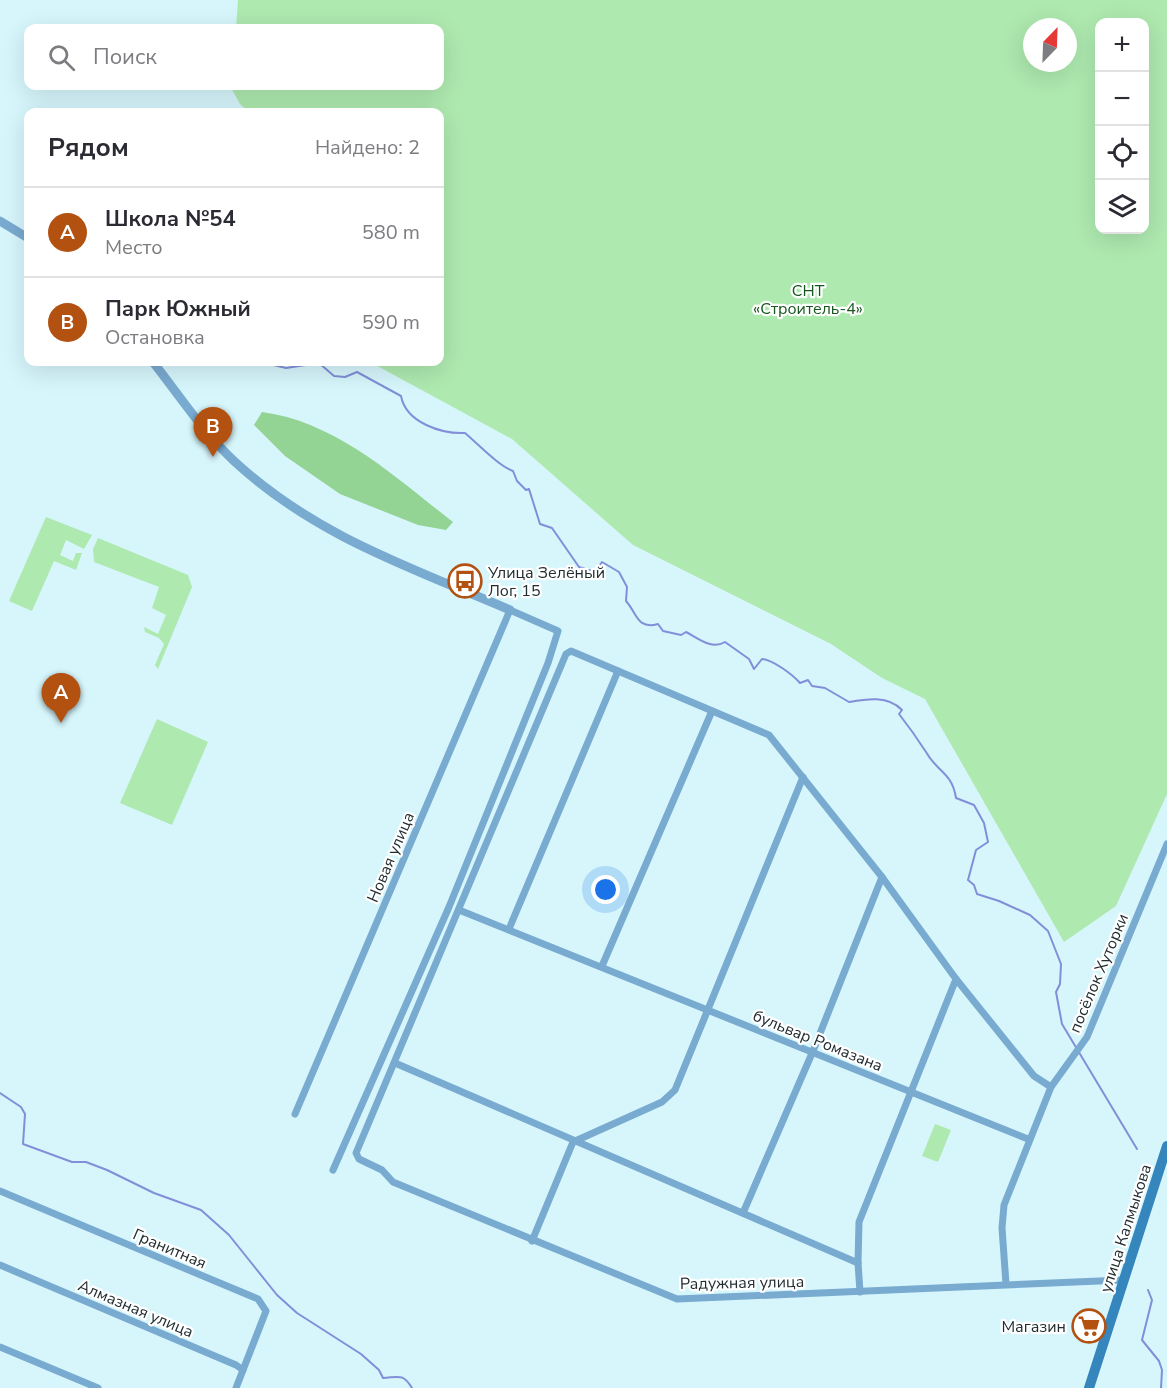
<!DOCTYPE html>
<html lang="ru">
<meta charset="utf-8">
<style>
:root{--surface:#fff;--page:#f2f2f3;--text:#2b2b33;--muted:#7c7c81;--line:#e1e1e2;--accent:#b25110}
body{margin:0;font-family:"Nunito Sans",sans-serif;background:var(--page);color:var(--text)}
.controls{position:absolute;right:18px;top:18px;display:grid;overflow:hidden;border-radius:12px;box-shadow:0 6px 24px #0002}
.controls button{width:54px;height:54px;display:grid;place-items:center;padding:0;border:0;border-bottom:2px solid var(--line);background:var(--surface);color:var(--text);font:30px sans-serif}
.compass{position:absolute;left:1023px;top:18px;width:54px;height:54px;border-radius:50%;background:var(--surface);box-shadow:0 6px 24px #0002;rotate:23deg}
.you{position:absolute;left:606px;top:890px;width:21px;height:21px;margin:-15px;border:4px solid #fff;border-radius:50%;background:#1a73e8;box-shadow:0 0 0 9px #1a73e833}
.badge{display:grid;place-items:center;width:39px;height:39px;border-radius:50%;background:var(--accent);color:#fff;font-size:20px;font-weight:700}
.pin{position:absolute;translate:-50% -50px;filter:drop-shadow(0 2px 3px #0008)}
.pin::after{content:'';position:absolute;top:32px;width:21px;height:18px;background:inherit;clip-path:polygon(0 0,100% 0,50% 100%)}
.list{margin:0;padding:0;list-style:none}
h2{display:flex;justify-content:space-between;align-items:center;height:78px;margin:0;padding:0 24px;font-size:26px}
h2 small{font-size:20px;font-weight:400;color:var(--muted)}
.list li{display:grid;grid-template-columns:39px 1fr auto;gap:18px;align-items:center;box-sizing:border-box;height:90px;padding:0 24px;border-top:2px solid var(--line)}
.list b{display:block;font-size:22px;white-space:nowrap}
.list p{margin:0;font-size:20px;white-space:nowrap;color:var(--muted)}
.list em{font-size:20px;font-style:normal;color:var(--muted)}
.icon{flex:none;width:33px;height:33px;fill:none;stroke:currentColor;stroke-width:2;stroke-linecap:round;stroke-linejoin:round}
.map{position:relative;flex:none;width:1167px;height:1388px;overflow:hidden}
.search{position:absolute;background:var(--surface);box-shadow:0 6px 24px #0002;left:24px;top:24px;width:420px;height:66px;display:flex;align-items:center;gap:15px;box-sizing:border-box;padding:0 21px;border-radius:12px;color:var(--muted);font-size:22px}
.panel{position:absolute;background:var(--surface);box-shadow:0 6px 24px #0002;left:24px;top:108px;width:420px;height:258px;border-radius:12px}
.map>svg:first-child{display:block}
.green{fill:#aee9af;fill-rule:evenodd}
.forest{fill:#93d394}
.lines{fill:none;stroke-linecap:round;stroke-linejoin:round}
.stream{stroke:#828fd8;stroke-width:2}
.minor{stroke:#79aad0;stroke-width:7}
.tertiary{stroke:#79aad0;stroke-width:9}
.secondary{stroke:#3686be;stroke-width:10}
.labels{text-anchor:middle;stroke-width:4.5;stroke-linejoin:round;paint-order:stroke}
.park-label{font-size:16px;fill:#15571d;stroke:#fff}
.poi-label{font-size:16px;fill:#212d30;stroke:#fff;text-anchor:start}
.street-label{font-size:16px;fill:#212d30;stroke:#fff}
</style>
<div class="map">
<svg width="1167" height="1388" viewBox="0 0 1167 1388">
<rect width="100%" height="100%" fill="#d6f6fc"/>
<g class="green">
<path d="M238 0H1167V794L1116 906 1064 942 925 699 882 678 831 644 633 545 512 439 370 362H440V112H249L240 104 230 86H440V28H236ZM1100 22H1144V230H1100ZM1032 27H1068V63H1032Z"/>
<polygon points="46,517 92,535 84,549 66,540 60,555 73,561 76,553 82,553 76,570 54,561 32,611 9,601"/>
<polygon points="98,538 188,575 192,587 158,669 155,665 164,644 159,638 145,632 144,627 158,634 166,615 152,608 159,587 94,562 93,549"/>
<polygon points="157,719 208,742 172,825 120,803"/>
<polygon points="935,1124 951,1130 938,1162 922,1156"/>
</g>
<path class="forest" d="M262 412C337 422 396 478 453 522L446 530 418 525 340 494 285 456 254 425Z"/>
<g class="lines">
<g class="stream">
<path d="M261 362 286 368 319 363 334 376 345 377 357 372 401 396C406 423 442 434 465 433 479 445 499 466 513 471L517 481 526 490 529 489 540 524 552 528 579 567 595 572 602 562 619 572 627 587 626 601C637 613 637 630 658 624L663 631 681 635 686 632C699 639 712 650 725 642L749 659 754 669 762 659C773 660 792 674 800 683L808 680 812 686 825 688 849 702C866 699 888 695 902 710L899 714C910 728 917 738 926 752 937 772 952 772 956 798L974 805 984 823 988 842 976 850 968 880 974 885 977 894 999 901 1030 915 1048 931 1061 964 1060 984 1056 992 1062 1024 1137 1149"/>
<path d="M0 1093 21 1107 25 1114 23 1144 72 1162H86L107 1170 154 1193 201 1210 229 1235 277 1295 297 1313 361 1354 379 1370 383 1378C399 1377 403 1373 412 1388"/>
<polyline points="1148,1290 1152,1300 1142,1340 1159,1361 1162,1370 1161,1388"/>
</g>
<g class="minor">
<polyline points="459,910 1028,1139"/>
<polyline points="509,929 618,671"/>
<polyline points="602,966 712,711"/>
<polyline points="395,1063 858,1263"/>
<polyline points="1051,1087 1034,1076 956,979 882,877 769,735 571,651 566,654 356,1153 359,1159 382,1170 393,1182 677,1299 1123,1280"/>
<polyline points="295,1114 510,610 558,631 548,663 449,907 333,1170"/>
<polyline points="0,1191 258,1299 266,1311 243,1370"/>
<polyline points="743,1213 813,1051 882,877"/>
<polyline points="532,1241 573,1142 662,1102 675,1090 803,777"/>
<polyline points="0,1265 236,1365 243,1370 236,1388"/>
<polyline points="1006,1284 1002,1228 1004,1205 1051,1087 1087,1037 1167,844"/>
<polyline points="860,1292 858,1263 859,1222 956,979"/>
<polyline points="0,1347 98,1388"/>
</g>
<g class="tertiary">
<polyline points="0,221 28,238"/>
<path d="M153 362C179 395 203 432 234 461 315 536 410 567 510 610"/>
</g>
<polyline class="secondary" points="1089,1388 1167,1146"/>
</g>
<defs>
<symbol id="bus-ring" viewBox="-11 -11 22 22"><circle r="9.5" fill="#fff" stroke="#b25110" stroke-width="1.5"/><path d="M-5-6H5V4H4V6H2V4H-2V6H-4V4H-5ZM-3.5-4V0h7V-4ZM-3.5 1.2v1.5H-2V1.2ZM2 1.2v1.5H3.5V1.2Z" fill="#b25110"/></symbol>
<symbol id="supermarket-ring" viewBox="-11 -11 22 22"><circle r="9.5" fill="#fff" stroke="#b25110" stroke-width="1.5"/><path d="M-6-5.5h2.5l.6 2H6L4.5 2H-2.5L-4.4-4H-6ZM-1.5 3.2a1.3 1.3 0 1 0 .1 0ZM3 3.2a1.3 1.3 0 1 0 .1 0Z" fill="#b25110"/></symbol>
</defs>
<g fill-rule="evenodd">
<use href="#bus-ring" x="446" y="562" width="38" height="38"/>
<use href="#supermarket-ring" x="1070" y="1307" width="38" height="38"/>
</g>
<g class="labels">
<g class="park-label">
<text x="808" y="296">СНТ<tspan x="808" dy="18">«Строитель-4»</tspan></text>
</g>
<g class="poi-label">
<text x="488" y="578">Улица Зелёный<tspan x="488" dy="18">Лог, 15</tspan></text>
<text x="1066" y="1332" text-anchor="end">Магазин</text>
</g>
<g class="street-label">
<text transform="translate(390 857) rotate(-67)" y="6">Новая улица</text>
<text transform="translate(1098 973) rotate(-67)" y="6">посёлок Хуторки</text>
<text transform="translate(818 1040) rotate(22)" y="6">бульвар Ромазана</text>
<text transform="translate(1125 1228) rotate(-72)" y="6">улица Калмыкова</text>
<text transform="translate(170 1248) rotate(23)" y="6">Гранитная</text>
<text transform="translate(742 1282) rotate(-1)" y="6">Радужная улица</text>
<text transform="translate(136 1308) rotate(23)" y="6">Алмазная улица</text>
</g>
</g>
</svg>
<div class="controls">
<button>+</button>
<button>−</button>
<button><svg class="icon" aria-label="locate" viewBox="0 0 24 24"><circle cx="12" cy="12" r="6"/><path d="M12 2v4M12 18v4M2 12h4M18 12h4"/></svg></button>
<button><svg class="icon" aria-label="layers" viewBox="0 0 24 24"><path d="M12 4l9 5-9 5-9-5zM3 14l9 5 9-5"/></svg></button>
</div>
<svg class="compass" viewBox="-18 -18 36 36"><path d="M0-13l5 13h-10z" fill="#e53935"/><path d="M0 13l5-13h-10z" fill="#7c7c81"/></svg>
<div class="you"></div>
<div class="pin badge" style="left:61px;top:723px">A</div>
<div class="pin badge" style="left:213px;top:457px">B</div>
<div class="search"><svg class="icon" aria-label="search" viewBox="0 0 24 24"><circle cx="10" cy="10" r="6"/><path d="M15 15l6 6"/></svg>Поиск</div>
<section class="panel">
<h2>Рядом<small>Найдено: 2</small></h2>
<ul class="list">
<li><span class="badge">A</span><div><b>Школа №54</b><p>Место</p></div><em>580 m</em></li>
<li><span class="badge">B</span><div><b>Парк Южный</b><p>Остановка</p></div><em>590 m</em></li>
</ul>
</section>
</div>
